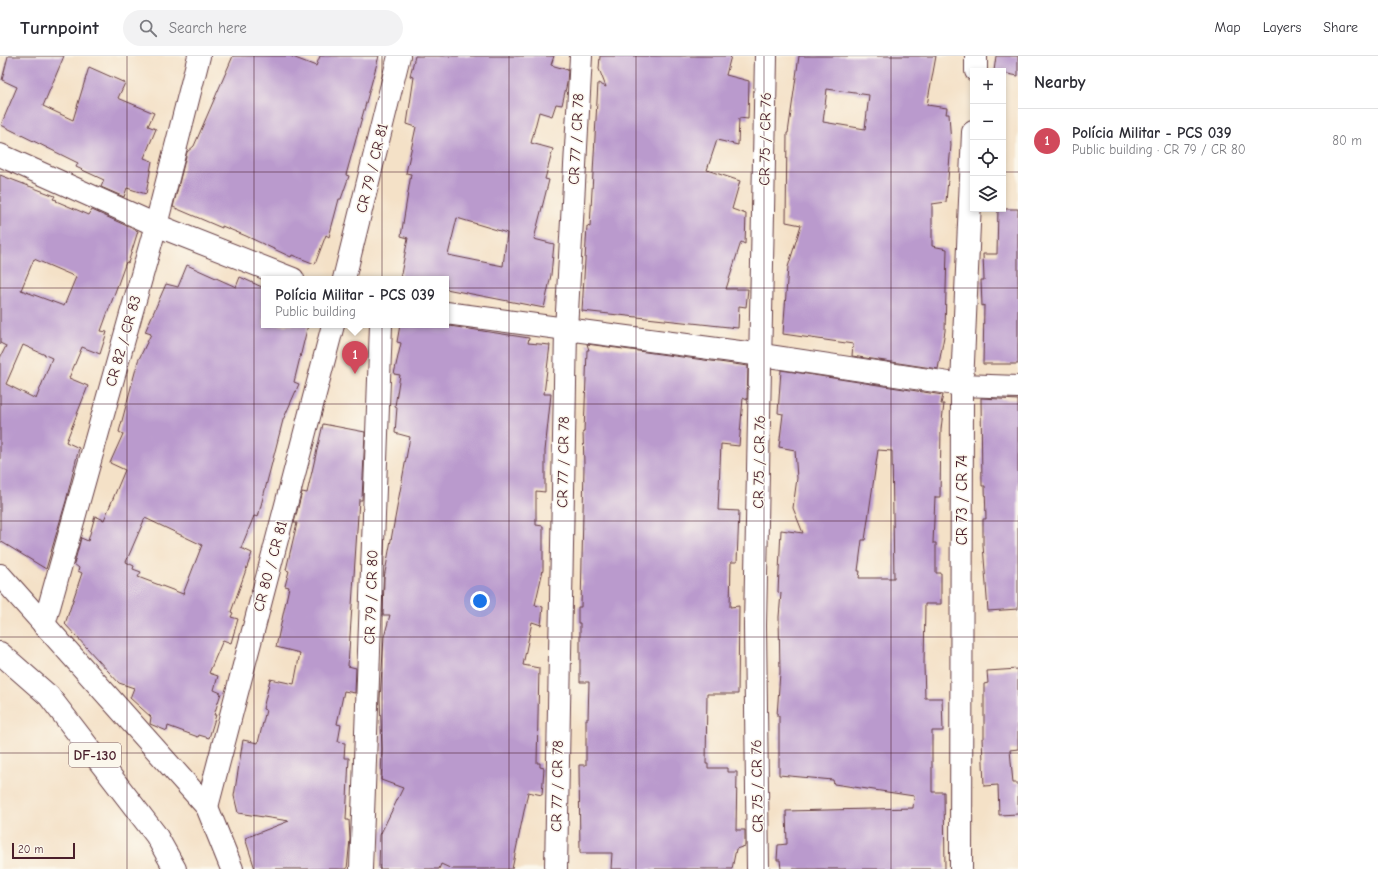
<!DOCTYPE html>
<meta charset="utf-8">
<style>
:root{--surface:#fff;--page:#f2f2f3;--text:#2b2b33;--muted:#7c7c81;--line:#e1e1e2;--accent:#d1495b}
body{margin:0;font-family:"Comic Neue",sans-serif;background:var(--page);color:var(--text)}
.controls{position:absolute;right:12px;top:12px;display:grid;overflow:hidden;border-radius:0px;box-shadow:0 2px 6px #0003}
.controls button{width:36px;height:36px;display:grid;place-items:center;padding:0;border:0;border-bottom:1px solid var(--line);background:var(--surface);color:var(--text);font:20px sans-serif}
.scale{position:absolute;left:12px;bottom:10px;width:63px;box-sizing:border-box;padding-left:4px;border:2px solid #4a1f2b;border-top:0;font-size:11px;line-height:14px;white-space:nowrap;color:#4a1f2b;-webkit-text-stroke:3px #fbf7ec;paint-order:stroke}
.you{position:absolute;left:480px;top:545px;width:14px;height:14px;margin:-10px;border:3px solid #fff;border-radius:50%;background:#1a73e8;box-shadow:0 0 0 6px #1a73e833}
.badge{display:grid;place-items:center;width:26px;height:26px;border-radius:50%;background:var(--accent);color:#fff;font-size:13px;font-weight:700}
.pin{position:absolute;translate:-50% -33px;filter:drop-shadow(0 1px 2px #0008)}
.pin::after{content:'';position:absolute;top:21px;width:14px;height:12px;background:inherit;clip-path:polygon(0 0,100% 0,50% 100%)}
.popup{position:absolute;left:261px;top:220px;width:188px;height:52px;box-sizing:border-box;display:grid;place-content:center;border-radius:0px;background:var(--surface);filter:drop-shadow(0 1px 3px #0005);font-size:13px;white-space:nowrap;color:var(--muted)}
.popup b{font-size:15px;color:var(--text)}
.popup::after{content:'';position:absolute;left:50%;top:100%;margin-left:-8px;border:8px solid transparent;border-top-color:var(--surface)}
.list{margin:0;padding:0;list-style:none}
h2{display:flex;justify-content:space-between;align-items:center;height:52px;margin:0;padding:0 16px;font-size:17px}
h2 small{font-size:13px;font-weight:400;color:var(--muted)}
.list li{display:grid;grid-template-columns:26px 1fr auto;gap:12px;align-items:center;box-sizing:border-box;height:64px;padding:0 16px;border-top:1px solid var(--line)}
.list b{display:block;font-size:15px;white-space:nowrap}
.list p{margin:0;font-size:13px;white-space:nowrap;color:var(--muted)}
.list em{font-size:13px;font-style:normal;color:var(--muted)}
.icon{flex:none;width:22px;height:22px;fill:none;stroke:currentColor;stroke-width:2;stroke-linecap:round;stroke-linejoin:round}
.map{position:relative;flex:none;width:1018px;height:813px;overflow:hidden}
header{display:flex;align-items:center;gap:24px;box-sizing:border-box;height:56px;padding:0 20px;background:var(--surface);border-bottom:1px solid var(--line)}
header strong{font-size:19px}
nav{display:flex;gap:22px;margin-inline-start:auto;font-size:14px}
.search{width:280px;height:36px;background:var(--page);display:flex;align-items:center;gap:10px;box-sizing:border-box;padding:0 14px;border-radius:22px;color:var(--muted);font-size:15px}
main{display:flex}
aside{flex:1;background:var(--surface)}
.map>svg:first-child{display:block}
.building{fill:#ba9acd;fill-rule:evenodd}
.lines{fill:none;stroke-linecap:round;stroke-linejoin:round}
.street-casing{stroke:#643c42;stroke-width:24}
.primary-casing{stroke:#643c42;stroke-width:24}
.street{stroke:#fff;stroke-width:22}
.primary{stroke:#fff;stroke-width:22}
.grid{fill:none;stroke:#4a1f2b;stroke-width:1;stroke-opacity:0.55}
.labels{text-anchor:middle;stroke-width:3;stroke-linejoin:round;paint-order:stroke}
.shield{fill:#fbf7ec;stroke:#7f6065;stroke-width:1}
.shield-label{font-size:14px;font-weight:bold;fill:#4a1f2b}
.street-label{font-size:15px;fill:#4a1f2b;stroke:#fbf7ec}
</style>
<header>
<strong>Turnpoint</strong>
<div class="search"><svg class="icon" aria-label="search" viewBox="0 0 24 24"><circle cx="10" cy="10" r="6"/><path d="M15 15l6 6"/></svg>Search here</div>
<nav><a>Map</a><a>Layers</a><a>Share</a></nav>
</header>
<main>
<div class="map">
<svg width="1018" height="813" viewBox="0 0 1018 813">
<rect width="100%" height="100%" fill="#fbf7ec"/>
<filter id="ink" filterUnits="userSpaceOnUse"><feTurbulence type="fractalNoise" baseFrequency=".025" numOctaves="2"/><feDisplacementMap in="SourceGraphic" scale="8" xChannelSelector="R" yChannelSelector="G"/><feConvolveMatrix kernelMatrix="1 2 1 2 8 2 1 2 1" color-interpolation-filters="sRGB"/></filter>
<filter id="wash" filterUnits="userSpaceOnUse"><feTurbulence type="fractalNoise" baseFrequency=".012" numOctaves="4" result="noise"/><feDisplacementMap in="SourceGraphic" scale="16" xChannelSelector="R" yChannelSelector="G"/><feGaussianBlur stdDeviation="0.9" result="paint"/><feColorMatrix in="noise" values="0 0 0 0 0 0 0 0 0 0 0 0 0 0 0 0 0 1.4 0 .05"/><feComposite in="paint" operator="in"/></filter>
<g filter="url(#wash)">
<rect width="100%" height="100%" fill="#f4e1c7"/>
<g id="blocks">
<g class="building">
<polygon points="8,0 64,0 43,50 73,64 89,11 125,27 118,42 154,57 148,70 156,73 144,102 152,105 146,138 127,132 124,141 101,131 104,124 76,111 78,107 1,69 17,31 2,24"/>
<polygon points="233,0 290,0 316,10 320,0 379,0 346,119 349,120 341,143 339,143 329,181 326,179 315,208 292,199 291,201 246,180 222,170 222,172 173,151 187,96 194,90"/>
<path d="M415 0H554L551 9 568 14 567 27 562 49 556 48 552 60 539 56 531 87 553 93 545 123 549 124 534 183 554 188 551 219 544 252 446 233V223H400L408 182 401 180 411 118 406 117 416 71 407 68 414 21 410 20ZM457 162 507 177 503 210 448 199Z"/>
<polygon points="600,0 731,0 726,19 749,25 748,63 739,62 738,89 717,84 707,114 740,125 732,153 746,158 745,188 741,186 726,233 748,233 746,251 739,250 738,272 582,255 587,170 590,171 598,27 606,31 599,13"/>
<path d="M799 0H936L927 49 947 52 946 58H949L951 89 946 146 932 148V190L947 193 945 275 938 313 852 300 853 288 783 278 788 211 801 169 786 166 787 77H788ZM827 33 869 39 865 73 823 66Z"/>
<polygon points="996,0 1018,0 1018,20 1003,17 1003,15 994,15"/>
<path d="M0 119 55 140 53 143 57 144 56 145 89 159 92 154 138 175 128 207 126 206 101 275 107 276 100 298 82 291 69 322 88 330 66 386 79 392 66 445 46 513 0 485V302L6 290 0 287ZM34 203 76 221 64 250 21 234ZM23 289 52 302 36 343 6 328Z"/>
<polygon points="998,153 1018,153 1018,308 983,308 984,249 982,250 981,224 984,224 983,198 997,198"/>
<path d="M187 209 236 231 240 221 264 232V269H308L294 326 299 328 283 364 258 461 254 460 241 492 252 497 231 556 233 557 231 561 238 563 231 587 223 584 209 617 218 620 214 634 221 637 214 659H216L209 682 199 679 198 681 168 670 167 675 150 668 151 661 130 642 134 632 119 627 65 568 82 517 78 515 79 512 74 508 81 482 88 485 95 460 104 464 125 414 110 407 123 378 119 376 138 305 151 278 145 276 166 228 178 231ZM145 462 202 489 183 538 138 521 141 516 133 513 134 510 126 506Z"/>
<polygon points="400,269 443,269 529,282 528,287 550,289 544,338 551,338 545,395 545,436 536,435 536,469 543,470 543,514 535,549 543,551 541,569 532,566 523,609 539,612 537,707 540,707 540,711 544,712 542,739 528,736 512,813 452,813 441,808 439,813 379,813 380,779 403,732 381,724 382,693 380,643 384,581 390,559 383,559 384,522 410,381 395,377 397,351 395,350 400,319 394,318 401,287 397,286"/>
<polygon points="587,288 748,310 747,344 743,342 739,390 721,388 718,454 739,455 737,506 731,506 730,551 739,550 738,638 707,638 706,708 708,708 708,712 728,712 728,716 737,716 736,774 745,774 745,790 736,793 732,813 611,813 612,797 580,797 579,709 586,709 586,663 588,663 589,626 580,626 580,567 578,567 578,551 581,551 584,409 583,376 584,376 587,294 589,294"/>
<path d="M781 314 943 339 941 348H944L941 373 940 441H935L933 487H936V517H941V548H925L924 609 925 642H942L943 675H932V736H944L945 813H781L780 804H777L778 789 787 788 786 755 913 752 914 740 834 728 833 724 779 719V660H777L780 616 779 561 781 537 778 536 781 474 803 477 793 452 797 422 795 394 779 391 783 358 778 357ZM878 394 892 395 894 522H859L860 515H858L862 484H865Z"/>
<polygon points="981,342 1018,344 1018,553 988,555 983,489 983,463 986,463 985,430 982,430"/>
<polygon points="323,368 365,376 362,444 359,444 348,610 356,612 355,637 344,635 337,668 341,669 338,686 345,687 344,702 349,702 346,764 349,764 350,783 347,813 255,813 245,782 289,765 238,757 234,740 243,684 258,687 266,654 263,653 270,623 294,628 300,597 276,591 289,531 285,530 289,515 286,514 297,467 294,467 302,436 307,437"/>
<polygon points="1018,613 1018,693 1010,694 1013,727 1018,727 1018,758 999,759 998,729 984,730 982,682 984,682 984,628 988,627 987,615"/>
</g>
</g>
</g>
<g filter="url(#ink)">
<use href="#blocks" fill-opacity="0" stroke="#643c42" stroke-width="1"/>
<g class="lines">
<defs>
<g id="street">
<polyline points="976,15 976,0"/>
<polyline points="0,99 156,169 293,223"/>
<polyline points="344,223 399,0"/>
<polyline points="446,257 762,299 962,329 1018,331"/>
<polyline points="0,519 207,751 232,813"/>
<polyline points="44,569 156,169 199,0"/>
<polyline points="207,751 333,269"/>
<polyline points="361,813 381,269"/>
<polyline points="556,813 566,274 581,0"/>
<polyline points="758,813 755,570 766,0"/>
<polyline points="961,813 962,329 973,76"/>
</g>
<polyline id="primary" points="0,597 49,640 156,779 175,813"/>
</defs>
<use href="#street" class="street-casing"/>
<use href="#primary" class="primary-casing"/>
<use href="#street" class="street"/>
<use href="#primary" class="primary"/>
</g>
</g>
<path class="grid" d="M127 0V813M254 0V813M382 0V813M509 0V813M636 0V813M764 0V813M891 0V813M0 116H973M1003 116H1018M0 232H1018M0 348H1018M0 465H1018M0 581H1018M0 697H1018"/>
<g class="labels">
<rect class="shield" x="69" y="687" width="52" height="24" rx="3"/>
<g class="shield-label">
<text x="95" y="704">DF-130</text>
</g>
<g class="street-label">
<text transform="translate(576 83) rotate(-87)" y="5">CR 77 / CR 78</text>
<text transform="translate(765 83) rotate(-89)" y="5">CR 75 / CR 76</text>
<text transform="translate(372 112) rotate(-76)" y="5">CR 79 / CR 81</text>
<text transform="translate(123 285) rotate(-74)" y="5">CR 82 / CR 83</text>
<text transform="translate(563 406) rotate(-89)" y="5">CR 77 / CR 78</text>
<text transform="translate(759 406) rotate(-89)" y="5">CR 75 / CR 76</text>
<text transform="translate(962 444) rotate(-90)" y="5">CR 73 / CR 74</text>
<text transform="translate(270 510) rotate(-75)" y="5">CR 80 / CR 81</text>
<text transform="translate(371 541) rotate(-88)" y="5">CR 79 / CR 80</text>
<text transform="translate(557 730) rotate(-89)" y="5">CR 77 / CR 78</text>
<text transform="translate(757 730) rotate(-91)" y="5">CR 75 / CR 76</text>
</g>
</g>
</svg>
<div class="controls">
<button>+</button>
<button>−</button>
<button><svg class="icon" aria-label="locate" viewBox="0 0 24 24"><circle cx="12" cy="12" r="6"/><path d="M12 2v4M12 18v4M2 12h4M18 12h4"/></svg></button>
<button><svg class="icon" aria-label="layers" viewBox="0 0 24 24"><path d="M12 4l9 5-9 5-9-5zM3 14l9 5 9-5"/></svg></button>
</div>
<div class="scale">20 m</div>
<div class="you"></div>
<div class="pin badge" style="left:355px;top:318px">1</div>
<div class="popup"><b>Polícia Militar - PCS 039</b>Public building</div>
</div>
<aside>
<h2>Nearby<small></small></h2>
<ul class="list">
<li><span class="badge">1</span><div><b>Polícia Militar - PCS 039</b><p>Public building · CR 79 / CR 80</p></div><em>80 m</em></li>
</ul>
</aside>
</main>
